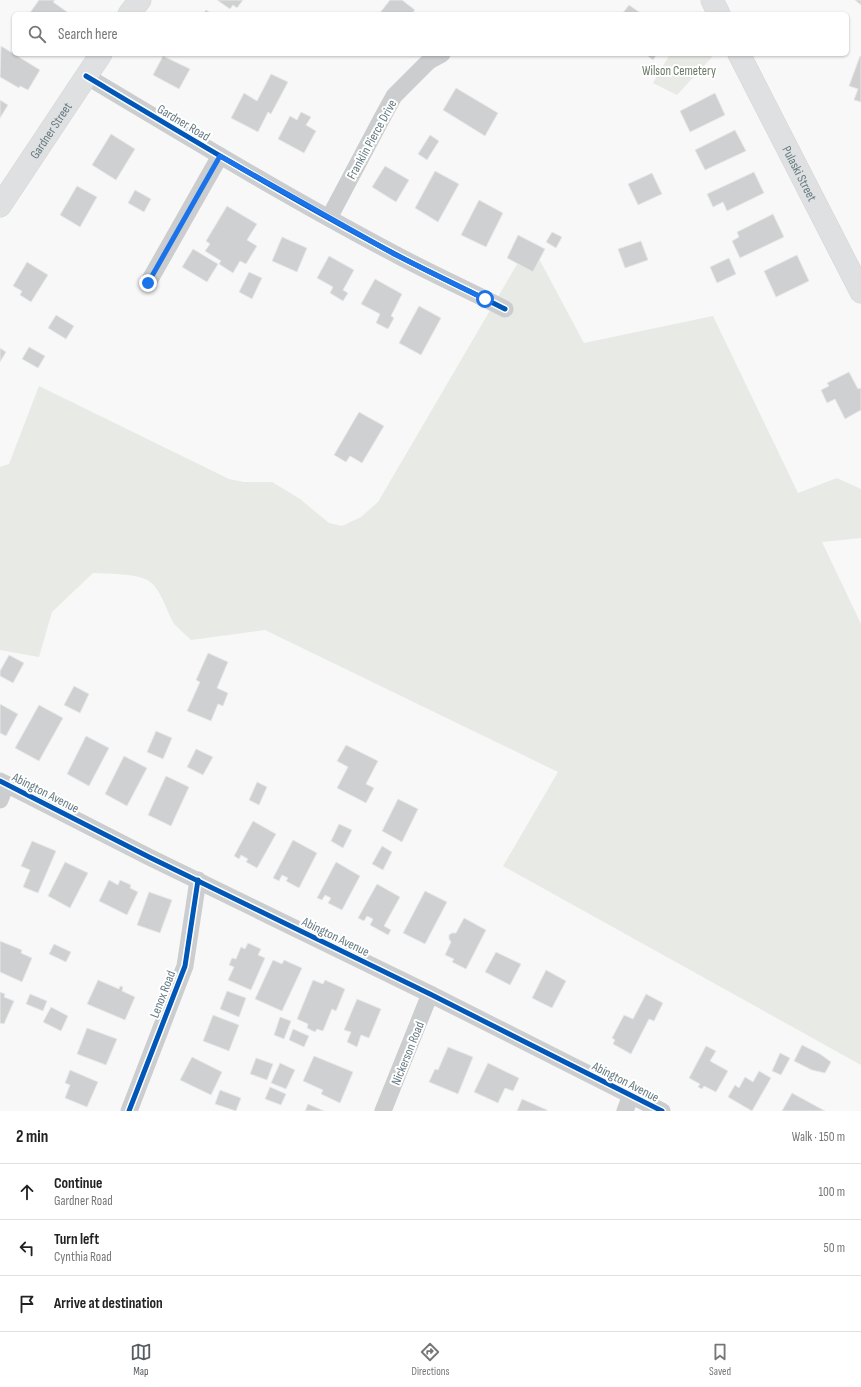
<!DOCTYPE html>
<meta charset="utf-8">
<style>
:root{--surface:#fff;--page:#f6f6f6;--text:#222;--muted:#767676;--line:#e0e0e0;--accent:#575d60}
body{margin:0;font-family:"Sofia Sans Condensed",sans-serif;background:var(--page);color:var(--text)}
.stop{position:absolute;width:12px;height:12px;margin:-9px;border:3px solid #1a73e8;border-radius:50%;background:#fff}
.stop.end{background:#1a73e8;border-color:#fff;box-shadow:0 1px 4px #0008}
.list{margin:0;padding:0;list-style:none}
h2{display:flex;justify-content:space-between;align-items:center;height:52px;margin:0;padding:0 16px;font-size:17px}
h2 small{font-size:13px;font-weight:400;color:var(--muted)}
.list li{display:grid;grid-template-columns:26px 1fr auto;gap:12px;align-items:center;box-sizing:border-box;height:56px;padding:0 16px;border-top:1px solid var(--line)}
.list b{display:block;font-size:15px;white-space:nowrap}
.list p{margin:0;font-size:13px;white-space:nowrap;color:var(--muted)}
.list em{font-size:13px;font-style:normal;color:var(--muted)}
.icon{flex:none;width:22px;height:22px;fill:none;stroke:currentColor;stroke-width:2;stroke-linecap:round;stroke-linejoin:round}
.map{position:relative;flex:none;width:861px;height:1111px;overflow:hidden}
.search{position:absolute;background:var(--surface);box-shadow:0 1px 3px #0004;left:12px;right:12px;top:12px;height:44px;display:flex;align-items:center;gap:10px;box-sizing:border-box;padding:0 14px;border-radius:6px;color:var(--muted);font-size:15px}
.sheet{height:220px;background:var(--surface)}
nav{display:flex;justify-content:space-around;align-items:center;box-sizing:border-box;height:56px;border-top:1px solid var(--line);background:var(--surface);font-size:11px;color:var(--muted)}
nav a{display:grid;justify-items:center;gap:2px}
nav .on{color:var(--accent)}
.map>svg:first-child{display:block}
.green{fill:#e8eae5}
.building{fill:#ced0d1;stroke:#e8e8e8}
.lines{fill:none;stroke-linecap:round;stroke-linejoin:round}
.secondary-casing{stroke:#d4d5d6;stroke-width:23}
.highway-casing{stroke:#d4d5d5;stroke-width:23}
.street{stroke:#cbcdce;stroke-width:17}
.secondary{stroke:#dfe0e1;stroke-width:22}
.highway{stroke:#dfe0e1;stroke-width:22}
.cycleway-casing{stroke:#fff;stroke-width:8}
.cycleway{stroke:#0057b8;stroke-width:5}
.route{stroke:#1a73e8;stroke-width:5}
.labels{text-anchor:middle;stroke-width:4;stroke-linejoin:round;paint-order:stroke}
.park-label{font-size:13px;fill:#6a7a64;stroke:#fff}
.street-label{font-size:13px;fill:#657982;stroke:#fff}
</style>
<div class="map">
<svg width="861" height="1111" viewBox="0 0 861 1111">
<rect width="100%" height="100%" fill="#f8f8f8"/>
<g class="green">
<polygon points="670,54 710,54 712,57 677,95 653,83"/>
<path d="M530 242 584 343 713 316 798 493 837 478 861 489V538L822 542 861 624V1065L503 866 558 772 265 630 191 640C186 635 180 630 175 625 166 612 161 585 145 579 130 573 110 574 93 573L52 612 39 657 0 650V467L9 464 39 386 229 479 244 482H272L300 499 329 523 342 526 361 517 378 502Z"/>
</g>
<g class="building">
<polygon points="39,0 55,0 53,2 70,14 29,14"/>
<polygon points="217,0 243,0 237,8 233,5 230,9"/>
<polygon points="390,0 402,0 415,10 411,14 379,14"/>
<polygon points="855,0 861,0 861,5"/>
<polygon points="629,5 642,14 622,14"/>
<polygon points="206,10 212,14 203,14"/>
<polygon points="1,46 40,70 28,90 20,86 19,88 0,77"/>
<polygon points="645,54 657,54 653,60"/>
<polygon points="163,56 190,69 179,89 153,75"/>
<polygon points="860,56 861,56 861,102 854,100 858,89 849,86"/>
<polygon points="271,74 288,82 271,114 268,112 258,132 231,118 244,93 257,101"/>
<polygon points="456,88 498,113 485,136 443,110"/>
<polygon points="715,93 725,115 690,132 680,111"/>
<polygon points="0,100 8,105 0,118"/>
<polygon points="301,112 311,117 306,125 316,131 304,153 278,139 290,116 297,120"/>
<polygon points="735,130 746,151 705,170 695,150"/>
<polygon points="111,134 135,149 116,180 92,165"/>
<polygon points="430,135 439,141 427,160 418,154"/>
<polygon points="385,166 409,180 396,202 372,187"/>
<polygon points="435,171 459,184 438,222 415,208"/>
<polygon points="754,172 764,193 727,211 723,202 713,207 707,194"/>
<polygon points="652,173 662,194 638,205 628,184"/>
<polygon points="77,186 97,197 80,227 60,215"/>
<polygon points="135,190 151,199 144,212 128,203"/>
<polygon points="479,200 503,213 486,247 461,235"/>
<polygon points="227,206 257,224 247,240 257,246 246,264 240,261 233,273 219,264 221,261 205,251 210,244 206,241"/>
<polygon points="773,214 784,237 740,258 732,241 739,237 737,232"/>
<polygon points="552,232 562,237 556,248 546,242"/>
<polygon points="518,235 545,249 533,272 507,258"/>
<polygon points="282,237 307,248 297,272 272,261"/>
<polygon points="641,241 648,260 625,268 618,249"/>
<polygon points="193,249 218,264 207,282 182,267"/>
<polygon points="797,255 809,281 776,297 764,271"/>
<polygon points="329,256 354,270 343,290 348,293 343,301 330,293 333,287 317,278"/>
<polygon points="729,258 736,274 717,283 710,267"/>
<polygon points="27,262 48,275 31,302 20,295 22,291 13,286"/>
<polygon points="249,272 262,278 252,299 239,292"/>
<polygon points="375,279 402,294 391,316 394,318 388,329 376,323 380,314 361,304"/>
<polygon points="419,306 441,318 421,355 399,343"/>
<polygon points="56,315 74,326 66,339 48,328"/>
<polygon points="29,347 45,356 38,368 22,359"/>
<polygon points="0,348 6,352 0,362"/>
<polygon points="849,372 858,389 861,388 861,410 845,419 835,399 827,403 821,390 829,386 827,383"/>
<polygon points="359,412 384,426 362,463 350,456 346,462 334,455"/>
<polygon points="208,653 228,662 217,688 228,693 223,706 218,704 211,721 187,711 200,682 196,680"/>
<polygon points="9,655 24,663 13,683 0,676 0,671"/>
<polygon points="74,686 89,694 80,713 64,705"/>
<polygon points="0,704 18,714 6,736 0,733"/>
<polygon points="39,705 63,718 39,761 15,748"/>
<polygon points="156,731 172,738 163,759 147,752"/>
<polygon points="86,736 109,748 89,786 67,774"/>
<polygon points="346,745 378,761 366,784 374,788 366,803 337,788 348,767 337,761"/>
<polygon points="196,749 213,757 203,775 187,767"/>
<polygon points="124,756 147,768 127,806 105,794"/>
<polygon points="166,776 189,787 171,826 148,815"/>
<polygon points="257,782 267,787 259,805 249,800"/>
<polygon points="398,799 418,809 402,842 382,831"/>
<polygon points="253,821 276,834 257,868 246,862 248,859 241,855 239,859 234,856"/>
<polygon points="339,824 352,830 343,848 331,841"/>
<polygon points="293,840 317,853 299,888 286,881 288,878 282,875 279,881 273,878"/>
<polygon points="32,841 56,851 38,893 23,887 30,870 21,866"/>
<polygon points="382,846 392,852 383,870 372,864"/>
<polygon points="65,862 88,873 70,908 48,896"/>
<polygon points="336,862 360,876 342,910 328,903 331,898 325,895 322,900 317,898"/>
<polygon points="109,880 118,885 120,880 131,885 130,888 138,892 127,915 99,901"/>
<polygon points="377,884 400,897 384,926 391,930 388,935 370,925 373,919 367,916 364,921 358,918"/>
<polygon points="425,891 447,902 425,944 403,933"/>
<polygon points="149,892 172,900 160,933 137,925"/>
<polygon points="464,918 486,930 466,969 452,962 454,959 445,955 451,942 449,939 449,935 452,933 456,933"/>
<polygon points="0,941 22,950 21,953 32,958 22,982 0,972"/>
<polygon points="248,943 261,949 258,955 265,958 251,990 228,980 234,967 229,965 232,958 236,959 241,947 245,949"/>
<polygon points="54,944 71,952 66,962 49,954"/>
<polygon points="496,952 521,964 510,985 485,972"/>
<polygon points="273,960 282,964 284,960 302,968 282,1011 255,999"/>
<polygon points="546,970 566,981 552,1008 532,998"/>
<polygon points="98,980 119,989 120,986 123,987 122,991 135,997 125,1020 87,1004"/>
<polygon points="313,980 323,984 325,980 345,989 336,1011 332,1009 323,1031 317,1029 315,1032 307,1028 308,1024 297,1019"/>
<polygon points="227,991 246,998 239,1017 220,1009"/>
<polygon points="0,992 5,994 4,997 14,1001 4,1024 0,1023"/>
<polygon points="30,994 47,1001 43,1011 26,1004"/>
<polygon points="646,994 663,1003 654,1021 649,1019 631,1054 613,1044 615,1040 612,1038 624,1015 633,1019"/>
<polygon points="357,999 381,1009 369,1038 361,1035 357,1047 347,1042 351,1032 344,1030"/>
<polygon points="51,1007 68,1016 61,1031 43,1022"/>
<polygon points="213,1015 239,1025 229,1051 203,1041"/>
<polygon points="280,1017 291,1021 284,1039 274,1035"/>
<polygon points="87,1028 117,1039 106,1065 77,1054"/>
<polygon points="293,1029 309,1036 304,1047 289,1040"/>
<polygon points="802,1045 820,1054 831,1062 825,1073 812,1070 794,1061"/>
<polygon points="706,1046 716,1051 710,1061 728,1071 716,1092 704,1086 702,1089 698,1087 700,1084 689,1078"/>
<polygon points="448,1047 473,1057 458,1094 429,1082 435,1069 438,1070"/>
<polygon points="780,1053 790,1058 781,1075 772,1071"/>
<polygon points="314,1056 353,1072 340,1103 321,1094 323,1090 303,1081"/>
<polygon points="192,1057 222,1072 211,1095 180,1080"/>
<polygon points="256,1058 273,1064 267,1080 250,1074"/>
<polygon points="280,1063 295,1070 286,1089 271,1083"/>
<polygon points="488,1063 519,1078 513,1091 505,1088 498,1103 474,1092"/>
<polygon points="70,1070 98,1082 87,1107 65,1098 70,1085 65,1083"/>
<polygon points="759,1071 771,1078 752,1111 728,1097 735,1085 739,1088 745,1077 753,1082"/>
<polygon points="270,1087 286,1094 281,1105 265,1099"/>
<polygon points="220,1090 241,1098 236,1111 215,1104"/>
<polygon points="792,1093 825,1111 782,1111"/>
<polygon points="522,1099 547,1110 547,1111 517,1111"/>
<polygon points="308,1104 324,1111 305,1111"/>
</g>
<g class="lines">
<defs>
<g id="secondary">
<polyline points="712,0 719,14"/>
<path id="s1" d="M739 54 861 292"/>
</g>
<g id="highway">
<polyline points="129,14 140,0"/>
<path id="s2" d="M0 206 101 54"/>
</g>
</defs>
<use href="#secondary" class="secondary-casing"/>
<use href="#highway" class="highway-casing"/>
<g class="street">
<path d="M86 76C188 137 289 198 393 253 430 273 468 290 505 309"/>
<polyline points="329,218 382,118 394,96 429,61 442,54"/>
<polyline points="148,283 220,156"/>
<polyline points="0,781 149,857 430,994 662,1111"/>
<polyline points="0,800 6,784"/>
<polyline points="129,1111 185,966 198,880"/>
<polyline points="383,1111 430,994"/>
<polyline points="625,1111 631,1095"/>
</g>
<use href="#secondary" class="secondary"/>
<use href="#highway" class="highway"/>
<defs>
<g id="cycleway">
<path d="M86 76C188 137 289 198 393 253 430 273 468 290 505 309"/>
<polyline points="0,781 149,857 430,994 662,1111"/>
<polyline points="129,1111 185,966 198,880"/>
</g>
</defs>
<use href="#cycleway" class="cycleway-casing"/>
<use href="#cycleway" class="cycleway"/>
</g>
<g class="lines">
<polyline class="route" points="148,283 220,156 394,254 485,299"/>
</g>
<g class="labels">
<g class="park-label">
<text x="679" y="75">Wilson Cemetery</text>
</g>
<g class="street-label">
<text transform="translate(184 122) rotate(31)" y="5">Gardner Road</text>
<text dy="5" stroke="none"><textPath href="#s2" startOffset="91">Gardner Street</textPath></text>
<text transform="translate(371 139) rotate(-61)" y="5">Franklin Pierce Drive</text>
<text dy="5" stroke="none"><textPath href="#s1" startOffset="134">Pulaski Street</textPath></text>
<text transform="translate(46 792) rotate(27)" y="5">Abington Avenue</text>
<text transform="translate(336 936) rotate(26)" y="5">Abington Avenue</text>
<text transform="translate(162 994) rotate(-69)" y="5">Lenox Road</text>
<text transform="translate(407 1053) rotate(-68)" y="5">Nickerson Road</text>
<text transform="translate(626 1081) rotate(27)" y="5">Abington Avenue</text>
</g>
</g>
</svg>
<div class="stop" style="left:485px;top:299px"></div>
<div class="stop end" style="left:148px;top:283px"></div>
<div class="search"><svg class="icon" aria-label="search" viewBox="0 0 24 24"><circle cx="10" cy="10" r="6"/><path d="M15 15l6 6"/></svg>Search here</div>
</div>
<section class="sheet">
<h2>2 min<small>Walk · 150 m</small></h2>
<ul class="list">
<li><svg class="icon" aria-label="ahead" viewBox="0 0 24 24"><path d="M12 20V5M6 11l6-6 6 6"/></svg><div><b>Continue</b><p>Gardner Road</p></div><em>100 m</em></li>
<li><svg class="icon" aria-label="left" viewBox="0 0 24 24"><path d="M17 20v-9H6M10 6l-5 5 5 5"/></svg><div><b>Turn left</b><p>Cynthia Road</p></div><em>50 m</em></li>
<li><svg class="icon" aria-label="arrive" viewBox="0 0 24 24"><path d="M6 21V4h12l-3 4 3 4H6"/></svg><div><b>Arrive at destination</b></div></li>
</ul>
</section>
<nav>
<a class="on"><svg class="icon" aria-label="map" viewBox="0 0 24 24"><path d="M3 6l6-2 6 2 6-2v14l-6 2-6-2-6 2zM9 4v14M15 6v14"/></svg>Map</a>
<a><svg class="icon" aria-label="directions" viewBox="0 0 24 24"><path d="M12 3l9 9-9 9-9-9zM9 14v-3h6M13 9l2 2-2 2"/></svg>Directions</a>
<a><svg class="icon" aria-label="saved" viewBox="0 0 24 24"><path d="M7 4h10v16l-5-4-5 4z"/></svg>Saved</a>
</nav>
